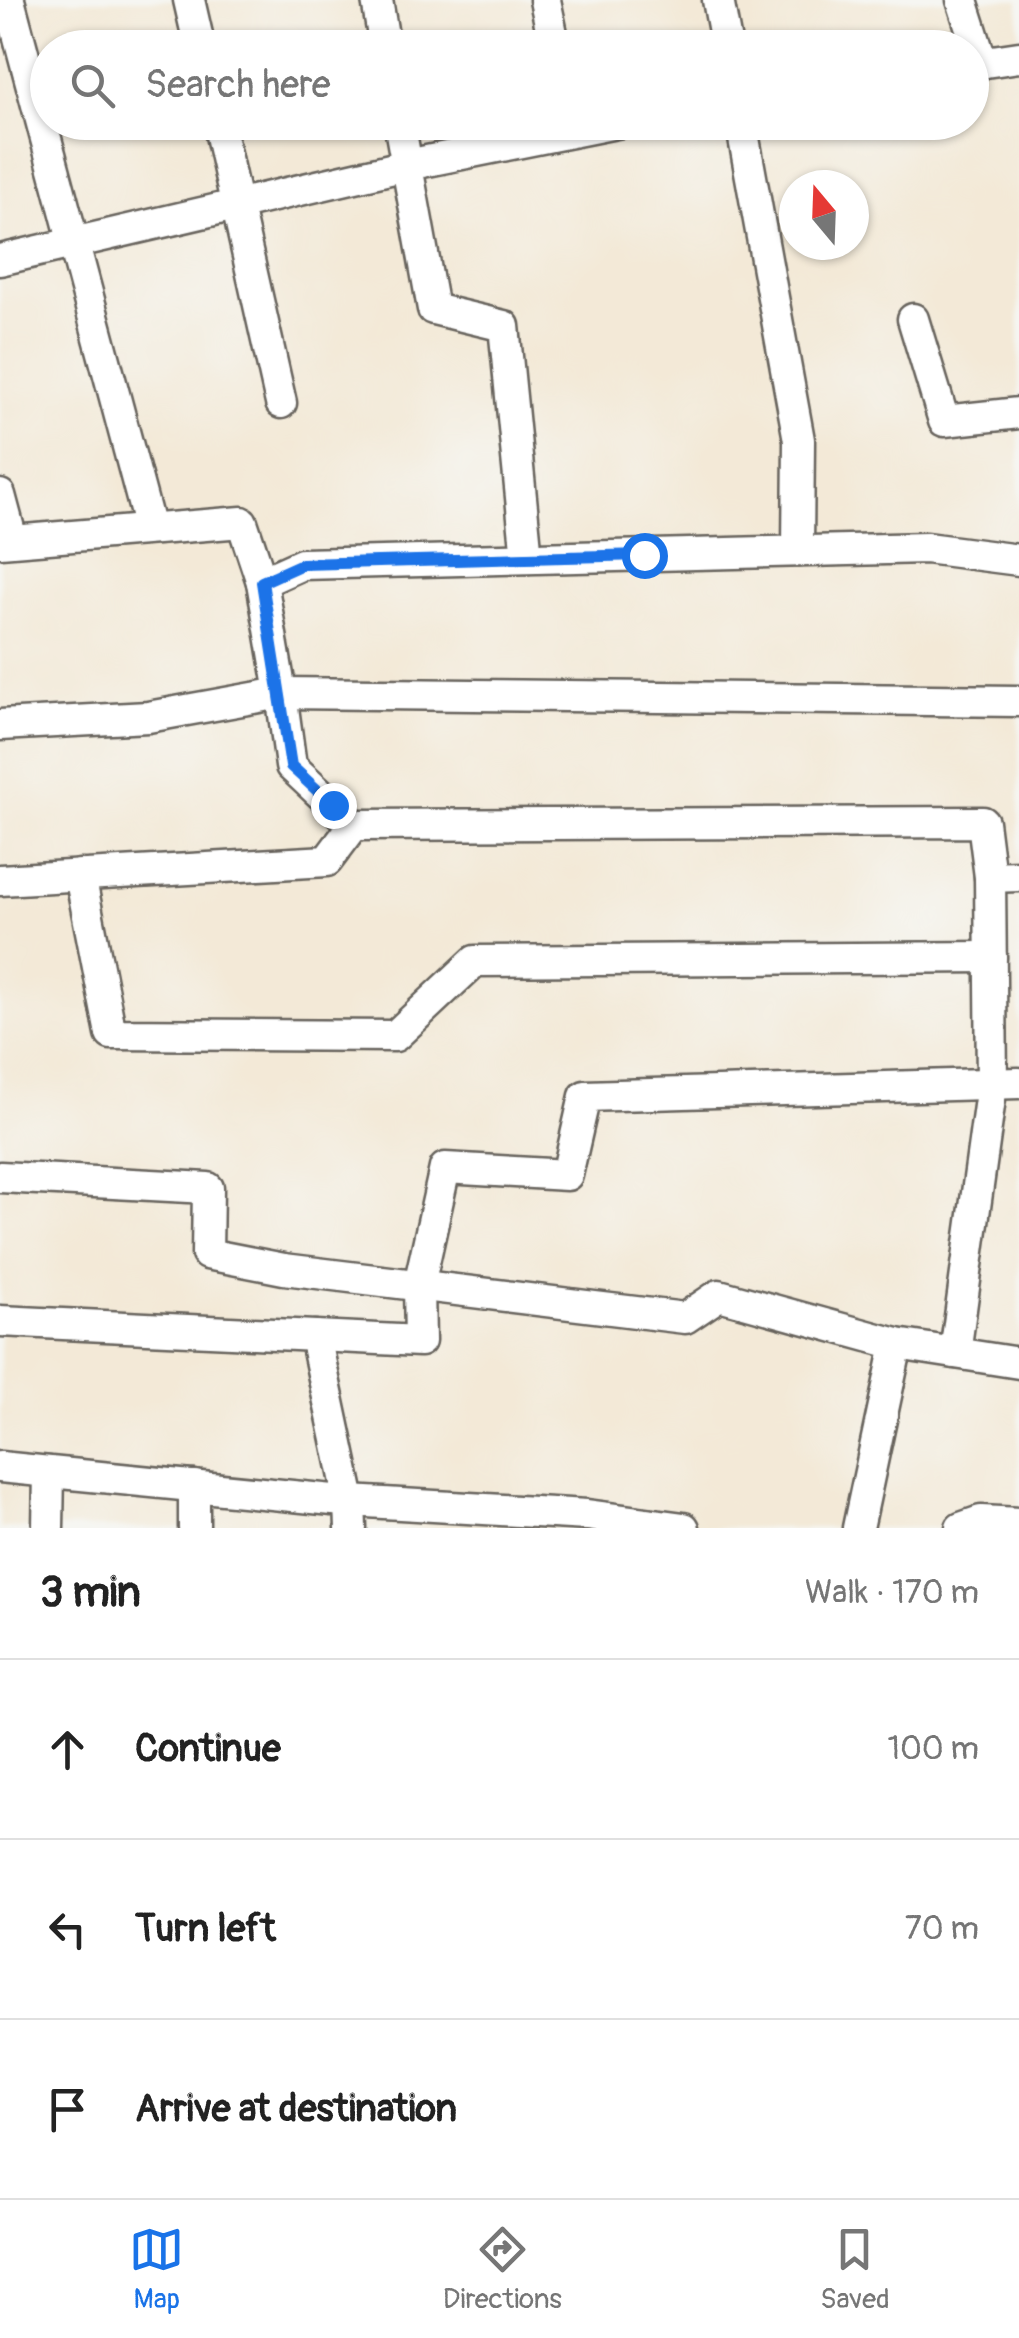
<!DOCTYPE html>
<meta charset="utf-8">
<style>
:root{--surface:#fff;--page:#f6f6f6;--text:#222;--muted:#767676;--line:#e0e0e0;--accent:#1a73e8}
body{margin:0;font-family:Pangolin,sans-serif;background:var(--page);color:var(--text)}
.compass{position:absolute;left:779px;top:170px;width:90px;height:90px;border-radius:50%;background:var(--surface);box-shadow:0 2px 8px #0004;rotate:341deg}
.stop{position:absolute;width:30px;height:30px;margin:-22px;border:8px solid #1a73e8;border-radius:50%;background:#fff}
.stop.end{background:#1a73e8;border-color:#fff;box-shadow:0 2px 10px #0008}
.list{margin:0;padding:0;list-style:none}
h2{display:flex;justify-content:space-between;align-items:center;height:130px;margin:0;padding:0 40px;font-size:42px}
h2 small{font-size:32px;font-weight:400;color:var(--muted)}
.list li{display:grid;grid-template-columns:65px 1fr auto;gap:30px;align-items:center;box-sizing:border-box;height:180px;padding:0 40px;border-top:2px solid var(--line)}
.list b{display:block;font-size:38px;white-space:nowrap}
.list em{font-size:32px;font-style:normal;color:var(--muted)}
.icon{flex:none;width:55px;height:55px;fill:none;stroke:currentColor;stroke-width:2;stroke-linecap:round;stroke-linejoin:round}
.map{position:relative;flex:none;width:1019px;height:1528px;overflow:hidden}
.search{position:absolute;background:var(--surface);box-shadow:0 2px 8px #0004;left:30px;right:30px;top:30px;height:110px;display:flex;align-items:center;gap:25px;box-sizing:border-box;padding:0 35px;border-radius:55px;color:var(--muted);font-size:38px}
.sheet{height:670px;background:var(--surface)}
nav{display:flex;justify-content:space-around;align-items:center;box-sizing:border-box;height:140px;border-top:2px solid var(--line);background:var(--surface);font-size:28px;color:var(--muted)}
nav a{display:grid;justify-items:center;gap:5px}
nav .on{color:var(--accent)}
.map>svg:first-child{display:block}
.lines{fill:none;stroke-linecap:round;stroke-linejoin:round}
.minor-casing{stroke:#67645d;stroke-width:35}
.minor{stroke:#fff;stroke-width:30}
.route{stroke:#1a73e8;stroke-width:12}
</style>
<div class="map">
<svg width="1019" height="1528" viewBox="0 0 1019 1528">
<rect width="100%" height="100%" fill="#f6f6f2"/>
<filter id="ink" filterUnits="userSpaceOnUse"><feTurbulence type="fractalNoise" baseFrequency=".01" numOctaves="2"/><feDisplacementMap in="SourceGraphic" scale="20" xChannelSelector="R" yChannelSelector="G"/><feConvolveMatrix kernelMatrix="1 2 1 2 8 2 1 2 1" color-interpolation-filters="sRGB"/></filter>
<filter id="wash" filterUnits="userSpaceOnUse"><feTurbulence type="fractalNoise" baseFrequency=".0048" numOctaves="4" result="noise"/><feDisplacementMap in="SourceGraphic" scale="40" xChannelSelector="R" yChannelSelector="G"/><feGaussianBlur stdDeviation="2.25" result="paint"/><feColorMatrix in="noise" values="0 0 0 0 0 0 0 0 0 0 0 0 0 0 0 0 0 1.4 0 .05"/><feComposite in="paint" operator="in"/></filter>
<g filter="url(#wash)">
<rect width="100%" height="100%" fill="#f3e9d7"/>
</g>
<g filter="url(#ink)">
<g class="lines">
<defs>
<g id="minor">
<polyline points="9,0 150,529"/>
<polyline points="189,0 200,48"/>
<polyline points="377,0 385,48"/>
<polyline points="545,0 555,48"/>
<polyline points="718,0 727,48"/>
<polyline points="962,0 982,63"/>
<polyline points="972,64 1019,57"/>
<polyline points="218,122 281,403"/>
<polyline points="399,122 433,309 504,326 527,558"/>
<polyline points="741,122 799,440 798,551"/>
<polyline points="0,260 407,165 621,122"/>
<polyline points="913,319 944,421 1019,413"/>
<polyline points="0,495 12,540"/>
<polyline points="0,542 242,522 262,582"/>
<polyline points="0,725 148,717 281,693 262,582 302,564 926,548 1019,560"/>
<polyline points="354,825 291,766 281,693 1019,701"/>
<polyline points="80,875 111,1034 395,1036 475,961 991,957"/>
<polyline points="0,880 327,861 354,825 983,822 990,877 1019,876"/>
<polyline points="0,1177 208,1188 207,1254 284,1269 685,1318 719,1295 897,1344 1019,1363"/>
<polyline points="0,1321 420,1341 419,1285 445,1168 567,1175 585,1096 1019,1083"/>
<polyline points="315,1336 350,1501 351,1528"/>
<polyline points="955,1353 992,1084 990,877"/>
<polyline points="0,1467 333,1500 587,1515 684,1528"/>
<polyline points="194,1486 194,1528"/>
<polyline points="48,1528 49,1472"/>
<polyline points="858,1528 897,1344"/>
<polyline points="961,1528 981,1521 1019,1523"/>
</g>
</defs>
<use href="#minor" class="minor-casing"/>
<use href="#minor" class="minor"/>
</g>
</g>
<g class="lines" filter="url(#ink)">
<polyline class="route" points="333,805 291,766 262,582 302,564 644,555"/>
</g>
</svg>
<svg class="compass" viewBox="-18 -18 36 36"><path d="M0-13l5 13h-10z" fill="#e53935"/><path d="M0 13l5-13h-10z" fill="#767676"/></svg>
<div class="stop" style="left:644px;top:555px"></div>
<div class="stop end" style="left:333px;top:805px"></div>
<div class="search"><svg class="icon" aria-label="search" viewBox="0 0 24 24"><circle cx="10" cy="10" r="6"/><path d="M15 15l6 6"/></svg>Search here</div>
</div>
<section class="sheet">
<h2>3 min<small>Walk · 170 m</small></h2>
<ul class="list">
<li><svg class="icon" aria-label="ahead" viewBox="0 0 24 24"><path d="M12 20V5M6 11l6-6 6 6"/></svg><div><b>Continue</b></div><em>100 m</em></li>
<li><svg class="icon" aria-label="left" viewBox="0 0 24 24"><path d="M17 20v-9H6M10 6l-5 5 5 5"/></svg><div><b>Turn left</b></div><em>70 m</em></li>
<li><svg class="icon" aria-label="arrive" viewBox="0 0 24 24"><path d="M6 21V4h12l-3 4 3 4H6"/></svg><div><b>Arrive at destination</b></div></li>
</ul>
</section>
<nav>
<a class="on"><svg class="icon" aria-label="map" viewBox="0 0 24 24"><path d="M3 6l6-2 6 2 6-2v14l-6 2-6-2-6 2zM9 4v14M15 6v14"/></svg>Map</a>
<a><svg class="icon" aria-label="directions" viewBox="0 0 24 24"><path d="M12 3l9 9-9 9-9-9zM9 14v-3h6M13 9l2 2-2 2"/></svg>Directions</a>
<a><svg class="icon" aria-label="saved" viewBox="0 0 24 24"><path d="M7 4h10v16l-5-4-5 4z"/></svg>Saved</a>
</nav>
